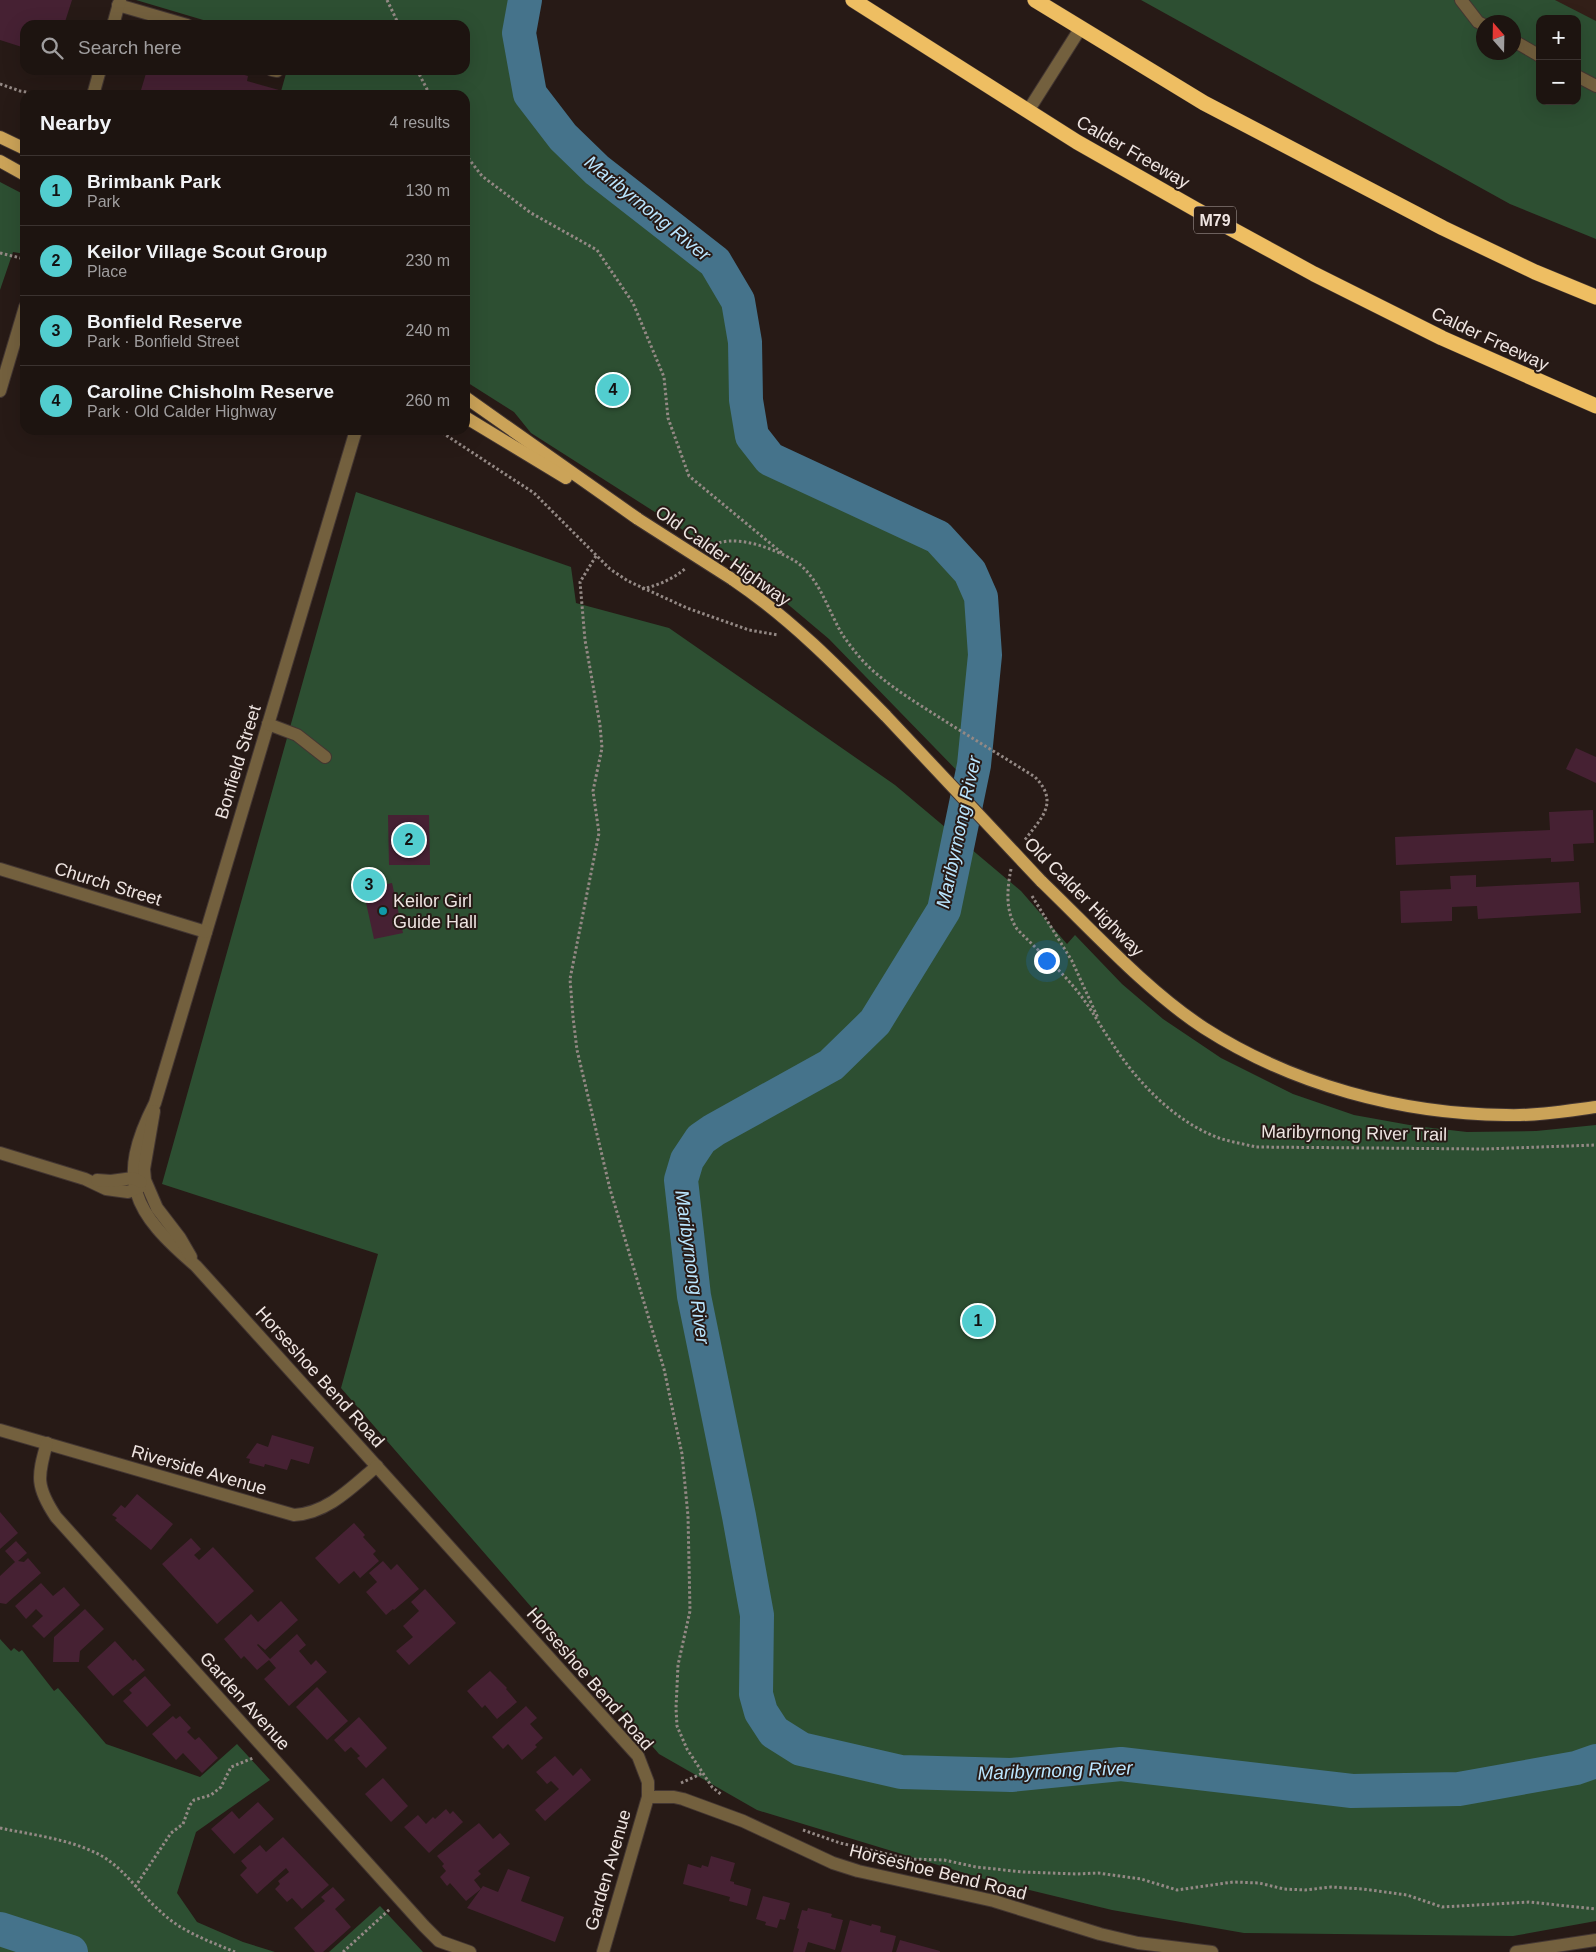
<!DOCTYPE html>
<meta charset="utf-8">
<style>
:root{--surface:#1d1410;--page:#2a211e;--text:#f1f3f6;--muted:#a09e9f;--line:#3b3330;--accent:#52cdcf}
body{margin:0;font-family:Arial,sans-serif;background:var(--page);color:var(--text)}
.controls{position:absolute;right:15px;top:15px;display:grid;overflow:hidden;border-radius:10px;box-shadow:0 5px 20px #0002}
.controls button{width:45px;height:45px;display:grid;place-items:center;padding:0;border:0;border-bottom:1px solid var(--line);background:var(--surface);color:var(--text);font:25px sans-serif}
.compass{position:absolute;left:1476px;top:15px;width:45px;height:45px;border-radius:50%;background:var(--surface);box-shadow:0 5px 20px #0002;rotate:340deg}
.you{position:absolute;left:1046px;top:960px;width:18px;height:18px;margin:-12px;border:4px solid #fff;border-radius:50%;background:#1a73e8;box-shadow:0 0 0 8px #1a73e833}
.badge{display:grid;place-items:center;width:32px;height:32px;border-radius:50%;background:var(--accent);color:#111;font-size:16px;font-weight:700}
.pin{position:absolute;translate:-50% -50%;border:2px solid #fff;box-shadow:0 1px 5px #0006}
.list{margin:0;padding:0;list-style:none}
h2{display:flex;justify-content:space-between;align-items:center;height:65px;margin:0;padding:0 20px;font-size:21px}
h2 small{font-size:16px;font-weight:400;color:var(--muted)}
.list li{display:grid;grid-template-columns:32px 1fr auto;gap:15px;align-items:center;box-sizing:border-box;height:70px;padding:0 20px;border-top:1px solid var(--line)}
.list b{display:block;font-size:19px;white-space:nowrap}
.list p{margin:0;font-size:16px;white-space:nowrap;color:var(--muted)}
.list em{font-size:16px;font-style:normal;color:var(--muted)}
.icon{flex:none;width:28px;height:28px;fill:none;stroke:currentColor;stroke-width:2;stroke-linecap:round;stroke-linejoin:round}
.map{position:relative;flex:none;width:1596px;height:1952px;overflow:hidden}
.search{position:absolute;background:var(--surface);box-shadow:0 5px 20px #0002;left:20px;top:20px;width:450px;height:55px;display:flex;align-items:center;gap:12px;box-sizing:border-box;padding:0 18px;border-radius:15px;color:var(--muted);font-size:19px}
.panel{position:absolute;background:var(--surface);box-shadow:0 5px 20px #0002;left:20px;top:90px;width:450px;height:345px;border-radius:15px}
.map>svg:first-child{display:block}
.built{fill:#321f18}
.green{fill:#2d4f32;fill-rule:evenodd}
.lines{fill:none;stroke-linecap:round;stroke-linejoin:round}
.river{stroke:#45738b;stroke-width:34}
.building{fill:#462133}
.minor-casing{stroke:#433632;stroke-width:14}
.major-casing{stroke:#433632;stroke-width:14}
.highway-casing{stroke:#433632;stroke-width:16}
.path{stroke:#948985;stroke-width:3;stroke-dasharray:2.5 2.5;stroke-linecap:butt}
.minor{stroke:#73603e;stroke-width:12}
.major{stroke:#cba358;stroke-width:12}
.highway{stroke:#eebe62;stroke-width:15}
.major-bridge-casing{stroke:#433632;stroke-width:14;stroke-linecap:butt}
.major-bridge{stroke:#cba358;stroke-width:12}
.culture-dot{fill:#0f9aa8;stroke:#271a16;stroke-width:2}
.labels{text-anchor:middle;stroke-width:4;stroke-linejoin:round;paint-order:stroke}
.shield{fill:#271a16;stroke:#b2a7a4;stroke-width:1}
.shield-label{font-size:16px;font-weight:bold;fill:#eee4e1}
.street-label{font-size:18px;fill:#eee4e1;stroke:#271a16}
.poi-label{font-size:18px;fill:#eee4e1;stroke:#271a16;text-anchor:start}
.water-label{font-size:19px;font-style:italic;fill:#bae5fe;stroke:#271a16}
</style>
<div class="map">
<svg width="1596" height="1952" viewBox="0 0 1596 1952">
<rect width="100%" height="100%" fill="#271a16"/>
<polygon class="built" points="1555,0 1596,0 1596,21 1562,5"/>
<g class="green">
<polygon points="136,0 525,0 519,33 530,94 563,137 597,170 715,262 738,301 745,342 746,400 752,436 770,459 938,537 970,572 981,597 985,655 974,765 970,784 829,639 752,574 531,433 514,412 465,381 465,95 280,95 287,70 465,70 465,25 220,25"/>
<path d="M1141 0H1555L1596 21V239L1510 204ZM1540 19H1577V101H1540ZM1484 22H1514V52H1484Z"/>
<polygon points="0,182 25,195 25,254 13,252 0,290"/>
<polygon points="356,492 571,567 576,603 669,628 895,785 1021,891 1067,944 1075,935 1122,984 1163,1019 1221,1058 1293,1094 1354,1115 1415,1126 1467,1132 1536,1131 1596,1125 1596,1921 1513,1936 1244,1933 1112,1910 984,1879 757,1810 659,1754 341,1388 378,1254 162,1184"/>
<polygon points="0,1639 11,1651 14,1648 19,1652 22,1650 54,1691 58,1688 106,1744 200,1777 237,1744 270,1780 196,1832 177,1893 197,1922 243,1942 275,1952 0,1952"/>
<polygon points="380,1906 423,1952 329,1952"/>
</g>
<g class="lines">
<g class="river">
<polyline points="525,0 519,33 530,94 563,137 597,170 715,262 738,301 745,342 746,400 752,436 770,459 938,537 970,572 981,597 985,655 974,765 944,910 875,1022 831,1065 714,1130 701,1139 687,1160 681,1180 694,1296 739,1516 757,1615 756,1694 761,1712 774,1732 801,1749 901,1772 1011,1775 1121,1764 1352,1791 1459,1789 1576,1768 1596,1761"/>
<polyline points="0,1929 71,1952"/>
</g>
</g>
<g class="building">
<polygon points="0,0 72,0 64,25 25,25 25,48 0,40"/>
<polygon points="147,70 227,70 248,76 247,81 279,90 277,95 159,95 141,90"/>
<polygon points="1576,748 1596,757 1596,783 1566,769"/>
<polygon points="1593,810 1594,843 1573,844 1574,861 1551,862 1551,858 1396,865 1395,837 1550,830 1549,812"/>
<polygon points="388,815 429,815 430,865 389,865"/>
<polygon points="1476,875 1476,887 1579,882 1581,913 1478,919 1477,906 1452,907 1452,921 1401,923 1400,891 1451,889 1450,876"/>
<polygon points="392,883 403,933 374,939 363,889"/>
<polygon points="272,1435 314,1447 309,1464 291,1459 287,1470 265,1464 264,1467 249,1463 250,1459 246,1458 257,1443 268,1447"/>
<polygon points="137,1494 173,1524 151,1550 115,1520 117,1518 112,1515 121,1505 125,1508"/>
<polygon points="0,1512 18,1533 0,1549"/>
<polygon points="354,1523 365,1535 363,1537 376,1551 373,1554 379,1561 360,1578 354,1571 339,1584 315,1558"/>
<polygon points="191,1538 201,1549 194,1555 199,1560 213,1547 254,1591 217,1624 162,1564"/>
<polygon points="16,1541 27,1553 18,1561 24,1562 28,1558 41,1573 6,1604 0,1603 0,1576 15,1562 5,1551"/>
<polygon points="383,1561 391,1570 397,1564 419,1589 394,1610 393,1609 386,1615 366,1592 377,1582 369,1573"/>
<polygon points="41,1583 53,1596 64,1587 80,1605 44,1638 32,1626 43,1616 36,1609 26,1619 15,1606"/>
<polygon points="425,1589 456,1623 409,1665 396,1651 413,1637 403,1626 419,1611 411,1602"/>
<polygon points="281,1601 298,1620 265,1650 258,1644 257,1645 270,1659 297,1634 306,1645 299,1651 311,1665 316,1660 327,1672 289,1706 264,1679 276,1668 269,1660 257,1670 244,1656 241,1659 224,1639 251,1614 258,1622"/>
<polygon points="85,1609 104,1629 80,1651 79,1662 53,1662 54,1637"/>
<polygon points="115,1641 133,1661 135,1659 145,1670 113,1696 87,1667"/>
<polygon points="490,1671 507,1688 506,1689 517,1702 497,1719 485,1705 482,1708 467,1691"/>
<polygon points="145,1676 171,1705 147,1727 123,1701 132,1693 129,1690"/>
<polygon points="317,1687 348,1721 327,1740 296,1707"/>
<polygon points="526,1706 537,1718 530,1724 543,1738 535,1745 537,1747 522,1760 508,1744 503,1749 492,1737"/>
<polygon points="173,1716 176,1719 180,1716 191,1728 187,1732 195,1740 199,1737 218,1758 202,1773 183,1753 176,1760 152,1734"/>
<polygon points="359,1717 387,1748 366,1768 357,1758 360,1756 351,1747 345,1752 334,1740"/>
<polygon points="555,1756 573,1776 581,1768 591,1780 545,1821 535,1810 559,1789 551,1781 547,1784 536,1772"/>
<polygon points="383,1778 408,1806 391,1822 365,1794"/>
<polygon points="258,1802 274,1819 234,1854 211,1829 232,1811 239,1819"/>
<polygon points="446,1809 450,1814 453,1811 463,1822 429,1853 404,1827 418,1815 426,1824 433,1817 435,1819"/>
<polygon points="479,1823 493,1839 500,1833 510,1844 478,1871 481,1874 474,1880 481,1889 466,1901 450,1883 447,1886 440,1877 446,1871 442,1866 444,1864 437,1856"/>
<polygon points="283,1837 329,1885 302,1909 292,1898 287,1902 275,1889 280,1884 278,1881 289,1872 286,1868 257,1894 240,1875 247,1868 241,1861 260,1845 266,1852"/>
<polygon points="711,1856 735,1863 730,1881 734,1882 734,1884 751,1889 747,1906 729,1901 730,1897 683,1884 688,1864 701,1868 702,1865 708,1867"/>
<polygon points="508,1869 530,1877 521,1901 564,1917 555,1942 467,1908 483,1886 498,1892"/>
<polygon points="333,1887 345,1900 335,1909 351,1927 323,1952 315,1952 294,1928 325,1901 321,1897"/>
<polygon points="763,1896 790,1903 785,1920 780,1919 777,1928 765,1925 766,1922 756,1919"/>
<polygon points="808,1908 832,1914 831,1917 843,1920 835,1950 808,1942 805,1952 793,1952 799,1929 797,1928 802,1910 807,1911"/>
<polygon points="850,1920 871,1926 872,1924 880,1926 881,1927 880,1932 896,1936 892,1952 841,1952"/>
<polygon points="900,1940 940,1951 940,1952 896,1952"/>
</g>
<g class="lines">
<defs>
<g id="minor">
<polyline points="1461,0 1478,22 1484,25"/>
<polyline points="118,5 187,25"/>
<polyline points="113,25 120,0"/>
<polyline points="1514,41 1540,56"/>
<polyline points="272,70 277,71"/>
<polyline points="1577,76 1596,86"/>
<polyline points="93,95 100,70"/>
<polyline points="1028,111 1080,29"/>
<polyline points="0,391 25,307"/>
<path d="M356 430 155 1103C115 1181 133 1212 196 1266L638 1756 648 1782V1797L603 1952"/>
<polyline points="268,724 297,735 325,757"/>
<polyline points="0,869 206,932"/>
<polyline points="154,1111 144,1169 145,1180 157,1208 180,1238 191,1257"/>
<polyline points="0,1153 85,1179 106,1189 128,1192 140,1187"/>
<polyline points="97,1180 111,1181 133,1178 141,1182"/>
<path d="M0 1430 294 1515C328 1513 352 1487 377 1466"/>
<path d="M47 1443C37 1477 36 1487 56 1517L424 1926 439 1941 470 1952"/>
<polyline points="648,1797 674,1797 683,1799 743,1821 833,1863 858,1871 994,1901 1100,1934 1138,1943 1212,1952"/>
<polyline points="1516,1952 1596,1940"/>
</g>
<g id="major">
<polyline points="0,137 25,149"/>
<polyline points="0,161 25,175"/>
<polyline points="465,397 638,519"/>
<polyline points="465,417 566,478"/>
<path d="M732 579C790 618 838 667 886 716"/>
<path d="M1041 881C1092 930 1146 990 1204 1028 1293 1085 1401 1114 1506 1115 1536 1116 1566 1111 1596 1107"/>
</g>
<g id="highway">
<polyline points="853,0 1077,142 1195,209 1314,274 1442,338 1596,406"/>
<polyline points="1035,0 1204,103 1443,228 1535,272 1596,297"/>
</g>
</defs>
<use href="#minor" class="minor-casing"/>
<use href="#major" class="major-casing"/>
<use href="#highway" class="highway-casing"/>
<g class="path">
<polyline points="387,0 399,25"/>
<polyline points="417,70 430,95"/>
<polyline points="0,84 20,91 44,95"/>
<polyline points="465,154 482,176 531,213 597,250 633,303 664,377 668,418 689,476 782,553"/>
<polyline points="0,253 25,259"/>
<polyline points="438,430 534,493 610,569 628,581 687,608 749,630 778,635"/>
<path d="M710 547C732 532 773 548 795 561 819 577 828 610 842 634 848 643 855 652 863 661 886 685 917 703 945 721 975 740 1005 758 1035 777 1060 803 1041 818 1024 841"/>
<polyline points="596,556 580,582 585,640 600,725 602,748 593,791 599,833 570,979 573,1017 577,1050 610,1189 664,1369 682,1454 688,1516 690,1611 678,1665 676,1708 677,1726 687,1749 712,1787 722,1795"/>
<path d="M642 589C659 585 673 579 686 568"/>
<path d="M1011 869C1007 889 1005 911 1017 929 1037 950 1060 969 1078 992 1091 1008 1100 1026 1112 1043 1137 1082 1175 1122 1219 1138 1231 1142 1244 1144 1256 1147L1484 1149 1596 1145"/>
<polyline points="1032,896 1072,961 1098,1018"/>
<polyline points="681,1783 703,1773"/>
<path d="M0 1828C33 1835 70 1839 100 1855 124 1868 140 1894 161 1912 182 1932 209 1941 235 1952"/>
<polyline points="803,1830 840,1843 909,1859 944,1860 976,1867 1023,1872 1077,1874 1098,1873 1141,1879 1177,1890 1233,1882 1259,1883 1284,1889 1305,1890 1331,1887 1363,1889 1407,1895 1442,1907 1529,1902 1596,1909"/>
<polyline points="135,1887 171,1833 183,1824 190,1805 194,1800 211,1795 221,1787 231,1767 253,1758"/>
<polyline points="343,1952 390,1909"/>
</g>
<use href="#minor" class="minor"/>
<use href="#major" class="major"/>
<use href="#highway" class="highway"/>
<defs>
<g id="major-bridge">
<polyline points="638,519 732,579"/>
<polyline points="886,716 1041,881"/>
</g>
</defs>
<use href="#major-bridge" class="major-bridge-casing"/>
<use href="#major-bridge" class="major-bridge"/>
</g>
<circle class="culture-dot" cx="383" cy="911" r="5"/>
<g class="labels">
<rect class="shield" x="1194" y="206.5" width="42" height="27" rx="4"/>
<g class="shield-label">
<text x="1215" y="226">M79</text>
</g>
<g class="street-label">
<text transform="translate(1133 152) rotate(30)" y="6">Calder Freeway</text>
<text transform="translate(1490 339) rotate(25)" y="6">Calder Freeway</text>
<text transform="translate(723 556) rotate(35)" y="6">Old Calder Highway</text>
<text transform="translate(238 762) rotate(-73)" y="6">Bonfield Street</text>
<text transform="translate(108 884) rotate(17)" y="6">Church Street</text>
<text transform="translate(1084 897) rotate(45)" y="6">Old Calder Highway</text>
<text transform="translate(1354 1133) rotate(1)" y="6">Maribyrnong River Trail</text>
<text transform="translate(320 1377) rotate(48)" y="6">Horseshoe Bend Road</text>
<text transform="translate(199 1470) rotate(16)" y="6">Riverside Avenue</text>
<text transform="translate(590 1679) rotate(49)" y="6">Horseshoe Bend Road</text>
<text transform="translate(245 1701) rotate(48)" y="6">Garden Avenue</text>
<text transform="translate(608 1870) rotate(-74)" y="6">Garden Avenue</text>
<text transform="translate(938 1872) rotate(14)" y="6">Horseshoe Bend Road</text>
</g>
<g class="poi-label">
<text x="393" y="907">Keilor Girl<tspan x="393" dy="21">Guide Hall</tspan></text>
</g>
<g class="water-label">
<text transform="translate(648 208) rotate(39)" y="7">Maribyrnong River</text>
<text transform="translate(958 832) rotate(-78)" y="7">Maribyrnong River</text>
<text transform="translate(693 1267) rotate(82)" y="7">Maribyrnong River</text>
<text transform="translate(1055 1770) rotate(-2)" y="7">Maribyrnong River</text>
</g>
</g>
</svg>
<div class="controls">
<button>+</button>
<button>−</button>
</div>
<svg class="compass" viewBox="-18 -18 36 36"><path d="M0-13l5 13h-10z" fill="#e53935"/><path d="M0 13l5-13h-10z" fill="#a09e9f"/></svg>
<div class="you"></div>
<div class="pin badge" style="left:978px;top:1321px">1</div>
<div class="pin badge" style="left:409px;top:840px">2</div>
<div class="pin badge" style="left:369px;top:885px">3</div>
<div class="pin badge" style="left:613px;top:390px">4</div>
<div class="search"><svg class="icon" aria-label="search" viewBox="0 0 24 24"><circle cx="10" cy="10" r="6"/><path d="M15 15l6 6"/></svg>Search here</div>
<section class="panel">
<h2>Nearby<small>4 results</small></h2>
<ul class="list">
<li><span class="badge">1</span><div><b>Brimbank Park</b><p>Park</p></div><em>130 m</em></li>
<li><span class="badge">2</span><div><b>Keilor Village Scout Group</b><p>Place</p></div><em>230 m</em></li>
<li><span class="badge">3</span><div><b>Bonfield Reserve</b><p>Park · Bonfield Street</p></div><em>240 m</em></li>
<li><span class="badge">4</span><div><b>Caroline Chisholm Reserve</b><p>Park · Old Calder Highway</p></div><em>260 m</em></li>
</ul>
</section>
</div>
